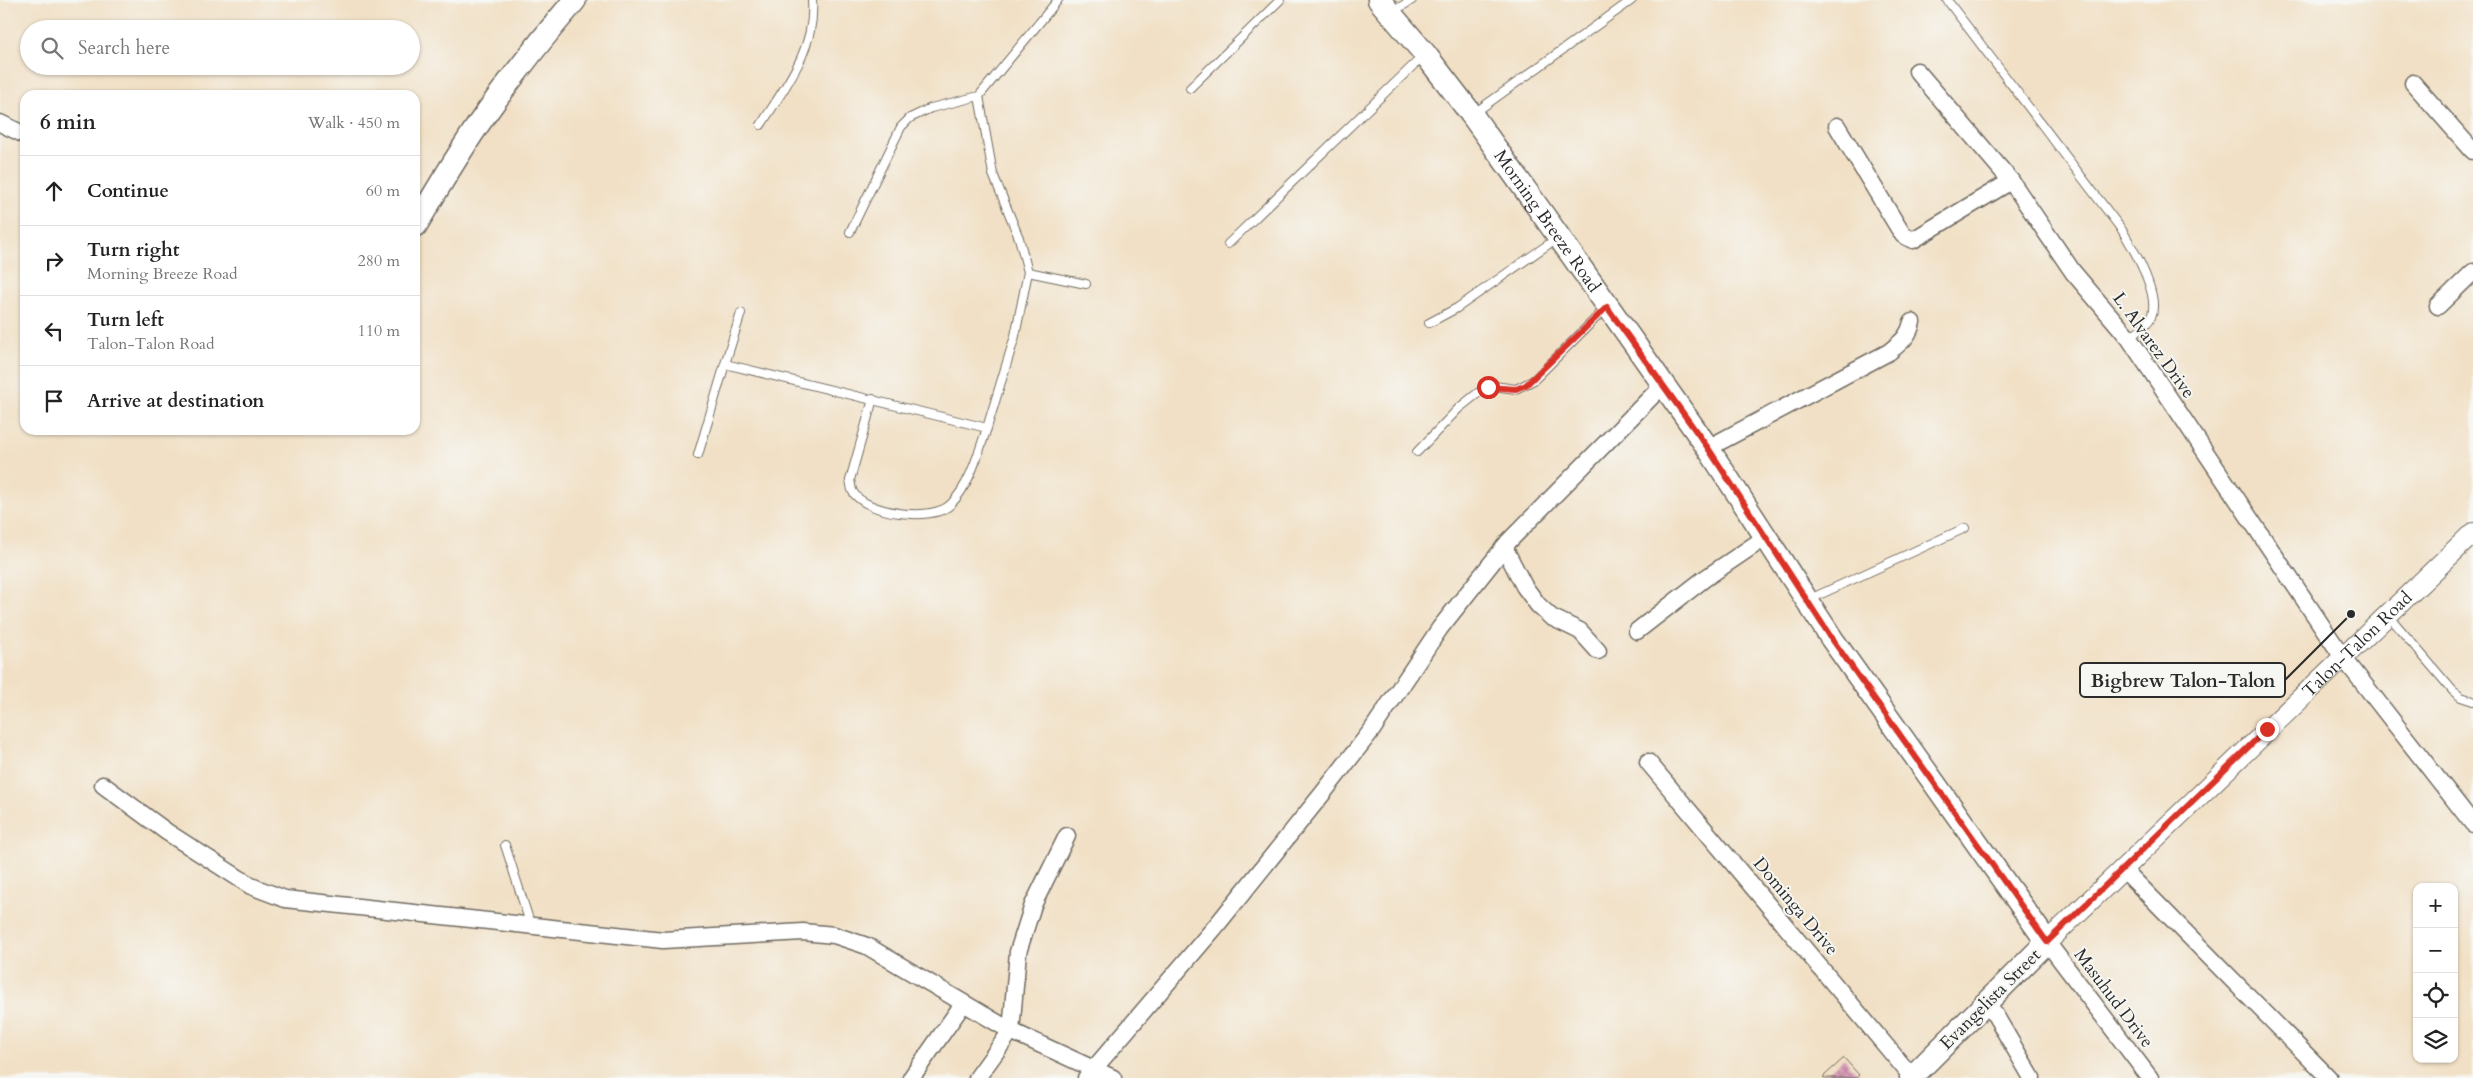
<!DOCTYPE html>
<meta charset="utf-8">
<style>
:root{--surface:#fff;--page:#f6f6f6;--text:#222;--muted:#767676;--line:#e0e0e0}
body{margin:0;font-family:Cardo,serif;background:var(--page);color:var(--text)}
.controls{position:absolute;right:15px;bottom:15px;display:grid;overflow:hidden;border-radius:10px;box-shadow:0 1px 4px #0004}
.controls button{width:45px;height:45px;display:grid;place-items:center;padding:0;border:0;border-bottom:1px solid var(--line);background:var(--surface);color:var(--text);font:25px sans-serif}
.stop{position:absolute;width:15px;height:15px;margin:-11px;border:4px solid #d93025;border-radius:50%;background:#fff}
.stop.end{background:#d93025;border-color:#fff;box-shadow:0 1px 5px #0008}
.list{margin:0;padding:0;list-style:none}
h2{display:flex;justify-content:space-between;align-items:center;height:65px;margin:0;padding:0 20px;font-size:21px}
h2 small{font-size:16px;font-weight:400;color:var(--muted)}
.list li{display:grid;grid-template-columns:32px 1fr auto;gap:15px;align-items:center;box-sizing:border-box;height:70px;padding:0 20px;border-top:1px solid var(--line)}
.list b{display:block;font-size:19px;white-space:nowrap}
.list p{margin:0;font-size:16px;white-space:nowrap;color:var(--muted)}
.list em{font-size:16px;font-style:normal;color:var(--muted)}
.icon{flex:none;width:28px;height:28px;fill:none;stroke:currentColor;stroke-width:2;stroke-linecap:round;stroke-linejoin:round}
.map{position:relative;flex:none;width:2473px;height:1078px;overflow:hidden}
.search{position:absolute;background:var(--surface);box-shadow:0 1px 4px #0004;left:20px;top:20px;width:400px;height:55px;display:flex;align-items:center;gap:12px;box-sizing:border-box;padding:0 18px;border-radius:28px;color:var(--muted);font-size:19px}
.panel{position:absolute;background:var(--surface);box-shadow:0 1px 4px #0004;left:20px;top:90px;width:400px;height:345px;border-radius:15px}
.map>svg:first-child{display:block}
.building{fill:url(#building-cross-hatch)}
.lines{fill:none;stroke-linecap:round;stroke-linejoin:round}
.service-casing{stroke:#706a61;stroke-width:10}
.minor-casing{stroke:#706a61;stroke-width:19}
.tertiary-casing{stroke:#706a61;stroke-width:22}
.secondary-casing{stroke:#706a61;stroke-width:25}
.service{stroke:#fff;stroke-width:8}
.minor{stroke:#fff;stroke-width:16}
.tertiary{stroke:#fff;stroke-width:20}
.secondary{stroke:#fff;stroke-width:22}
.route{stroke:#d93025;stroke-width:6}
.labels{text-anchor:middle;stroke-width:4;stroke-linejoin:round;paint-order:stroke}
.street-label{font-size:18px;fill:#2b2b2b;stroke:#f6f6f2}
.leader{fill:none;stroke:#2b2b2b;stroke-width:2}
.callout-dot{fill:#2b2b2b;stroke:#f6f6f2;stroke-width:2}
.callout{fill:#f6f6f2;stroke:#2b2b2b;stroke-width:2}
.callout-label{font-size:19px;text-anchor:middle;font-weight:bold;fill:#2b2b2b}
</style>
<div class="map">
<svg width="2473" height="1078" viewBox="0 0 2473 1078">
<defs>
<pattern id="building-cross-hatch" width="8" height="8" patternUnits="userSpaceOnUse" patternTransform="scale(1.25)"><rect width="8" height="8" fill="#da9fba"/><path d="M0 0l8 8M0 8l8-8" fill="none" stroke="#b18297"/></pattern>
</defs>
<rect width="100%" height="100%" fill="#f6f6f2"/>
<filter id="ink" filterUnits="userSpaceOnUse"><feTurbulence type="fractalNoise" baseFrequency=".02" numOctaves="2"/><feDisplacementMap in="SourceGraphic" scale="10" xChannelSelector="R" yChannelSelector="G"/><feConvolveMatrix kernelMatrix="1 2 1 2 8 2 1 2 1" color-interpolation-filters="sRGB"/></filter>
<filter id="wash" filterUnits="userSpaceOnUse"><feTurbulence type="fractalNoise" baseFrequency=".0096" numOctaves="4" result="noise"/><feDisplacementMap in="SourceGraphic" scale="20" xChannelSelector="R" yChannelSelector="G"/><feGaussianBlur stdDeviation="1.12" result="paint"/><feColorMatrix in="noise" values="0 0 0 0 0 0 0 0 0 0 0 0 0 0 0 0 0 1.4 0 .05"/><feComposite in="paint" operator="in"/></filter>
<g filter="url(#wash)">
<rect width="100%" height="100%" fill="#f1e0c5"/>
<g id="blocks">
<polygon class="building" points="1844,1058 1859,1075 1856,1078 1825,1078 1823,1077"/>
</g>
</g>
<g filter="url(#ink)">
<use href="#blocks" fill-opacity="0" stroke="#706a61" stroke-width="1"/>
<g class="lines">
<defs>
<g id="service">
<path d="M1947 0 2122 230C2133 248 2161 295 2151 317 2147 326 2136 332 2129 338"/>
<polyline points="1392,12 1412,0"/>
<polyline points="1190,88 1280,0"/>
<polyline points="979,96 993,174 1019,238 1028,272 1086,284"/>
<polyline points="1473,114 1632,0"/>
<path d="M761 125C786 85 816 49 812 0"/>
<polyline points="850,232 901,127 910,118 931,108 979,96 1058,0"/>
<polyline points="1228,244 1423,56"/>
<polyline points="1429,323 1457,308 1556,239"/>
<polyline points="725,364 741,313"/>
<path d="M873 399 850 480C851 483 851 489 853 492 866 514 932 522 950 505 970 485 978 454 987 428"/>
<polyline points="1417,452 1459,408 1483,389 1494,386 1516,389 1534,380 1606,308"/>
<polyline points="698,455 725,364 987,428 1015,336 1028,272"/>
<polyline points="1810,599 1965,528"/>
<polyline points="2388,615 2453,691 2461,697 2473,701"/>
<polyline points="505,845 531,926"/>
</g>
<g id="minor">
<polyline points="1917,71 2011,181 2073,272 2129,338 2342,656 2473,824"/>
<polyline points="2413,83 2473,151"/>
<polyline points="0,123 25,135"/>
<polyline points="1837,126 1898,227 1903,235 1913,240 2011,181"/>
<polyline points="2438,306 2473,272"/>
<path d="M1708 448 1889 352C1901 342 1909 337 1912 322"/>
<polyline points="1504,547 1524,586 1538,605 1551,617 1580,631 1598,651"/>
<polyline points="1637,631 1704,579 1766,537"/>
<polyline points="1648,762 1912,1077"/>
<polyline points="103,785 167,832 251,886 285,899 663,940 803,932 834,935 867,946 1011,1031 1113,1078"/>
<polyline points="2123,869 2329,1078"/>
<polyline points="2047,942 2150,1078"/>
<polyline points="1987,1001 2032,1078"/>
<polyline points="911,1078 963,1004"/>
<polyline points="977,1078 1011,1031 1018,952 1033,905 1067,836"/>
<polyline points="1086,1078 1216,926 1323,793 1372,730 1440,628 1509,541 1662,386"/>
</g>
<g id="tertiary">
<path id="s1" d="M2047 942 2473 533"/>
</g>
<g id="secondary">
<path id="s2" d="M1379 0 1425 54 1472 115 1559 237 1708 448 1832 639 2047 942 1911 1078"/>
<path d="M416 225C440 185 464 143 492 105 518 69 546 34 575 0"/>
</g>
</defs>
<use href="#service" class="service-casing"/>
<use href="#minor" class="minor-casing"/>
<use href="#tertiary" class="tertiary-casing"/>
<use href="#secondary" class="secondary-casing"/>
<use href="#service" class="service"/>
<use href="#minor" class="minor"/>
<use href="#tertiary" class="tertiary"/>
<use href="#secondary" class="secondary"/>
</g>
</g>
<g class="lines" filter="url(#ink)">
<polyline class="route" points="1488,387 1516,389 1526,385 1607,307 1708,448 1832,639 2047,942 2267,729"/>
</g>
<g class="labels">
<g class="street-label">
<text dy="6" stroke="none"><textPath href="#s2" startOffset="278">Morning Breeze Road</textPath></text>
<text transform="translate(2154 345) rotate(54)" y="6">L. Alvarez Drive</text>
<text dy="6" stroke="none"><textPath href="#s1" startOffset="430">Talon-Talon Road</textPath></text>
<text transform="translate(1796 906) rotate(50)" y="6">Dominga Drive</text>
<text transform="translate(2114 998) rotate(53)" y="6">Masuhud Drive</text>
<text transform="translate(1990 999) rotate(-45)" y="6">Evangelista Street</text>
</g>
</g>
<path class="leader" d="M2351 614L2285 680"/>
<circle class="callout-dot" cx="2351" cy="614" r="5"/>
<rect class="callout" x="2080" y="663" width="205" height="34" rx="5"/>
<g class="callout-label">
<text x="2183" y="687">Bigbrew Talon-Talon</text>
</g>
</svg>
<div class="controls">
<button>+</button>
<button>−</button>
<button><svg class="icon" aria-label="locate" viewBox="0 0 24 24"><circle cx="12" cy="12" r="6"/><path d="M12 2v4M12 18v4M2 12h4M18 12h4"/></svg></button>
<button><svg class="icon" aria-label="layers" viewBox="0 0 24 24"><path d="M12 4l9 5-9 5-9-5zM3 14l9 5 9-5"/></svg></button>
</div>
<div class="stop" style="left:1488px;top:387px"></div>
<div class="stop end" style="left:2267px;top:729px"></div>
<div class="search"><svg class="icon" aria-label="search" viewBox="0 0 24 24"><circle cx="10" cy="10" r="6"/><path d="M15 15l6 6"/></svg>Search here</div>
<section class="panel">
<h2>6 min<small>Walk · 450 m</small></h2>
<ul class="list">
<li><svg class="icon" aria-label="ahead" viewBox="0 0 24 24"><path d="M12 20V5M6 11l6-6 6 6"/></svg><div><b>Continue</b></div><em>60 m</em></li>
<li><svg class="icon" aria-label="right" viewBox="0 0 24 24"><path d="M7 20v-9h11M14 6l5 5-5 5"/></svg><div><b>Turn right</b><p>Morning Breeze Road</p></div><em>280 m</em></li>
<li><svg class="icon" aria-label="left" viewBox="0 0 24 24"><path d="M17 20v-9H6M10 6l-5 5 5 5"/></svg><div><b>Turn left</b><p>Talon-Talon Road</p></div><em>110 m</em></li>
<li><svg class="icon" aria-label="arrive" viewBox="0 0 24 24"><path d="M6 21V4h12l-3 4 3 4H6"/></svg><div><b>Arrive at destination</b></div></li>
</ul>
</section>
</div>
